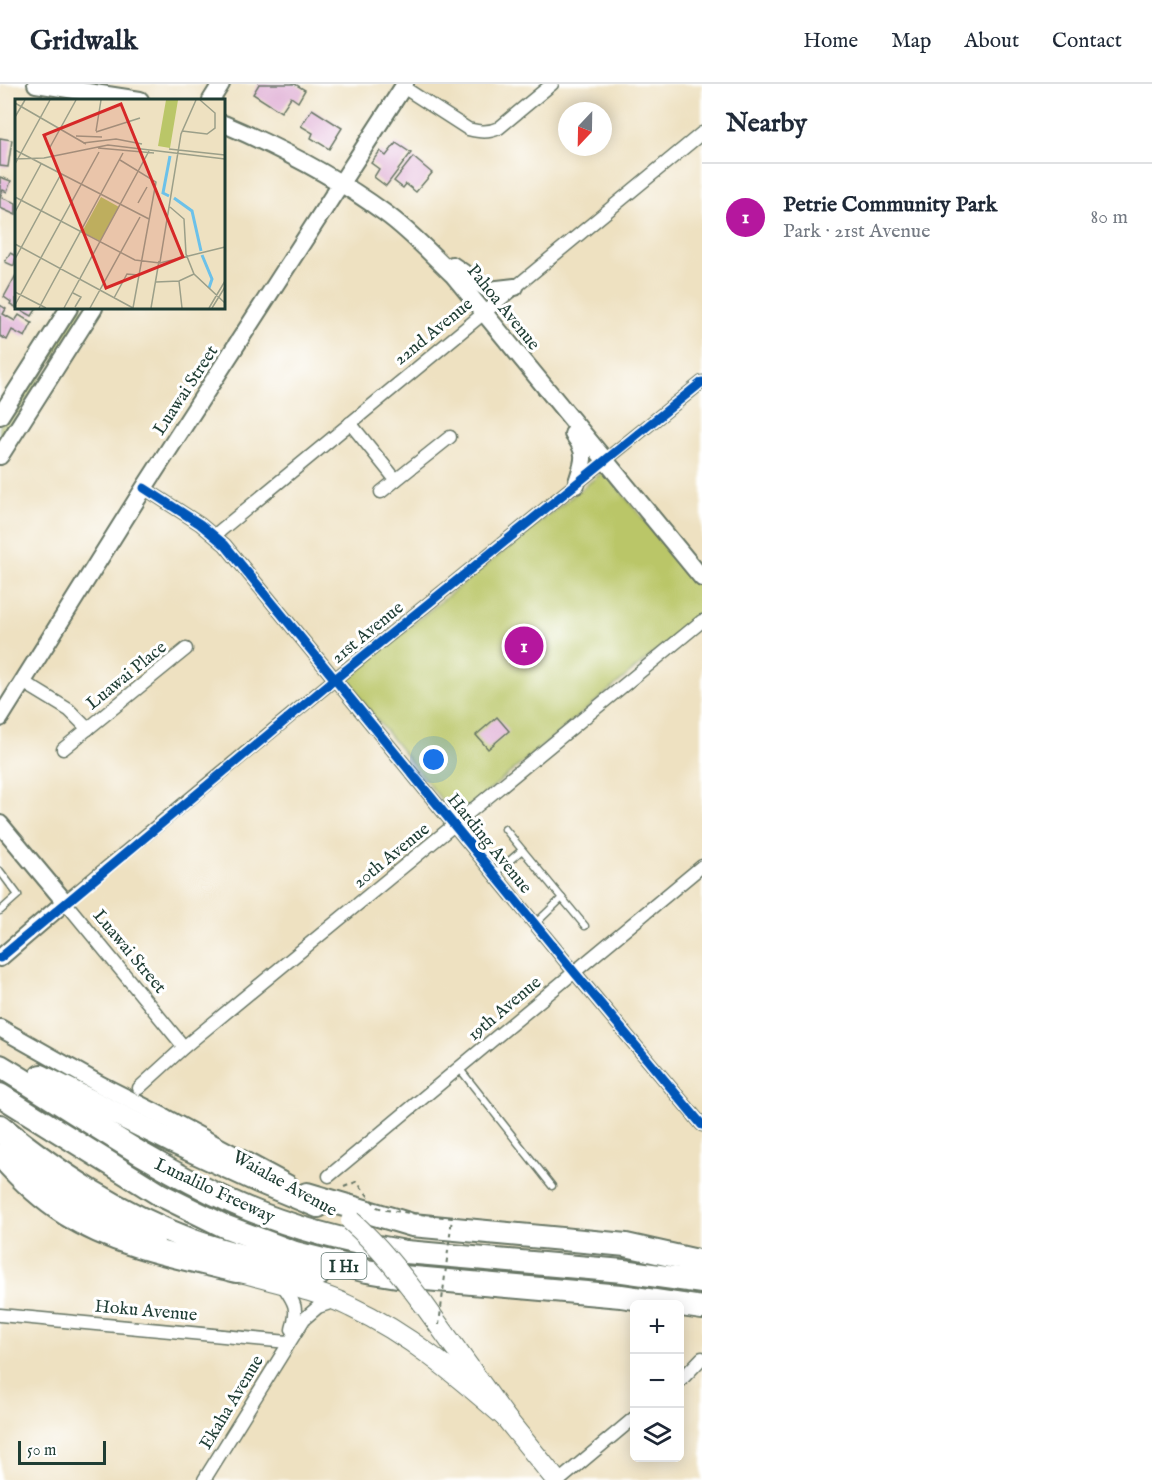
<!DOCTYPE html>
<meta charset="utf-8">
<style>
:root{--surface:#fff;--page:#f2f2f3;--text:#1f2937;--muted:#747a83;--line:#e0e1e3;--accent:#b5179e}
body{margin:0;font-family:"IM FELL English",serif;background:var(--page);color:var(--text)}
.controls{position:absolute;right:18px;bottom:18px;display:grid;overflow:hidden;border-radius:9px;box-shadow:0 3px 15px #0003}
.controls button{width:54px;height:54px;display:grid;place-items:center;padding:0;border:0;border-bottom:2px solid var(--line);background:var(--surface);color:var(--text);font:30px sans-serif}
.compass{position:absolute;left:558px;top:18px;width:54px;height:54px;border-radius:50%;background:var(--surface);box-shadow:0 3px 15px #0003;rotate:202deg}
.scale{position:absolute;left:18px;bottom:15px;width:88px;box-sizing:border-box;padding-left:6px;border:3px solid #1f3d34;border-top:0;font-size:16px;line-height:21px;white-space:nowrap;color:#1f3d34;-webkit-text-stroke:4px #fff;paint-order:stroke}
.you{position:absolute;left:434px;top:676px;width:21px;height:21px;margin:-15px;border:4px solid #fff;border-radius:50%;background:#1a73e8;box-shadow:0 0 0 9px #1a73e833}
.badge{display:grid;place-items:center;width:39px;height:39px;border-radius:50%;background:var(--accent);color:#fff;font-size:20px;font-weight:700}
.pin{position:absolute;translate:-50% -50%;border:3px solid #fff;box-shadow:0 2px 6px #0006}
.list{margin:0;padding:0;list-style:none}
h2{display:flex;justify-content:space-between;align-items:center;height:78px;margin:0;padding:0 24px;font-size:26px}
h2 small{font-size:20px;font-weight:400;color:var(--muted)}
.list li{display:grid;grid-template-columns:39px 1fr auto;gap:18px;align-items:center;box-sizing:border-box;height:108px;padding:0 24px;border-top:2px solid var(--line)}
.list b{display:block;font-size:22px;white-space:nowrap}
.list p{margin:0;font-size:20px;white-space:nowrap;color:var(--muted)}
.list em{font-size:20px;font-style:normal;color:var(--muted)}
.icon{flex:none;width:33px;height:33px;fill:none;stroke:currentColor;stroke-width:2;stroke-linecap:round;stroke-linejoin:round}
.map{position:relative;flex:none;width:702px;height:1396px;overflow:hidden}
header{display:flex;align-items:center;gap:36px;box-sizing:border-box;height:84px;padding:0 30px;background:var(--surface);border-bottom:2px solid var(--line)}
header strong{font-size:28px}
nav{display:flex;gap:33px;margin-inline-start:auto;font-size:21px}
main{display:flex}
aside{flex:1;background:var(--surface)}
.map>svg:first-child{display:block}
.green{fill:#bac668;stroke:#6c824e;stroke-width:1.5}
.building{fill:#dfadd4}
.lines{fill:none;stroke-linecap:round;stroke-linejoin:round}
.lane-casing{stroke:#677665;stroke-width:9}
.street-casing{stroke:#677665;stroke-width:15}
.secondary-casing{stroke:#677665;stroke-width:20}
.primary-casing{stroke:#677665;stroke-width:22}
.highway-casing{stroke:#677665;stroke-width:26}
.path{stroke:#677665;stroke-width:2;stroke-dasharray:4.5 4.5;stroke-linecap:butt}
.lane{stroke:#fff;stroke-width:6}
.street{stroke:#fff;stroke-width:12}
.secondary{stroke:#fff;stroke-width:16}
.primary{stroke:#fff;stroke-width:20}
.highway{stroke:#fff;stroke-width:22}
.primary-bridge-casing{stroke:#677665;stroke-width:22;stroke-linecap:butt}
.path-bridge{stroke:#677665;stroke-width:2;stroke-dasharray:4.5 4.5;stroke-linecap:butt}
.primary-bridge{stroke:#fff;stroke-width:20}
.cycleway-casing{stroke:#fff;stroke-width:13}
.cycleway{stroke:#0057b8;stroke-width:9}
.labels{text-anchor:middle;stroke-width:6;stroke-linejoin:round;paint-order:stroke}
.shield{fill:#fff;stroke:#627771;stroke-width:1.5}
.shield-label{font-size:16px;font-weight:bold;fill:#1f3d34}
.street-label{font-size:18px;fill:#1f3d34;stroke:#fff}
.inset-river{fill:none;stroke:#6cc1e9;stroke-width:3}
.inset-road{fill:none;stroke:#9b9f89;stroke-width:1.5}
.view{fill:#d62828;fill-opacity:0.15;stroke:#d62828;stroke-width:3}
.inset-edge{fill:none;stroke:#1f3d34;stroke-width:3}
</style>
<header>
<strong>Gridwalk</strong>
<nav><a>Home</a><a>Map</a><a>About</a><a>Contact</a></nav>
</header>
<main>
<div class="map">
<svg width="702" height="1396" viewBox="0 0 702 1396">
<rect width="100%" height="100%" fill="#fff"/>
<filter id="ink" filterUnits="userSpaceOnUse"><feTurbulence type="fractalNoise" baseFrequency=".0167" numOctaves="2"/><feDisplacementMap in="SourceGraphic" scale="12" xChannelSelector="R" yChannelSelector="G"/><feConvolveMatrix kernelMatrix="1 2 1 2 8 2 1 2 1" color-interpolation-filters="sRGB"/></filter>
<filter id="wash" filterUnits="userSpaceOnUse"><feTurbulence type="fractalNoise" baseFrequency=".008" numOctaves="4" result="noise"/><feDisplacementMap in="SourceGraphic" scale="24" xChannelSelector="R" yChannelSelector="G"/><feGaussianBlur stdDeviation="1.35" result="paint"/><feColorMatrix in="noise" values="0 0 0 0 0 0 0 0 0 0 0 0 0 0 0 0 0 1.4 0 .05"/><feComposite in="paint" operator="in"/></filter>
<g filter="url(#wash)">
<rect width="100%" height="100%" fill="#eee1c1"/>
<g class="green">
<polygon points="75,224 85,224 0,358 0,342"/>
<polygon points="604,387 702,506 702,529 456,734 344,595"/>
</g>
<g id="blocks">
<g class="building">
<polygon points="259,0 295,0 305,6 298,18 291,13 281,28 253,10"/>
<polygon points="312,25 342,44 329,65 311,54 313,49 301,42"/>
<polygon points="0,54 12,56 8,83 0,82"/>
<polygon points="396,59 411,69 386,102 374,93 379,85 371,79 380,67 386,72"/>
<polygon points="413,73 432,89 416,108 406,100 403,104 394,97"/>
<polygon points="0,93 11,97 7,108 3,106 0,113"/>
<polygon points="0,113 16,119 16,131 0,124"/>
<polygon points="10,169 16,172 14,182 5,178"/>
<polygon points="16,191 16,224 37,224 32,232 10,220 11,218 4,213"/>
<polygon points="0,221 6,225 3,230 15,237 19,231 32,239 25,253 12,246 7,256 0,252"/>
<polygon points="497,633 509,647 488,665 476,651"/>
</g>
</g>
</g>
<g filter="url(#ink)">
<use href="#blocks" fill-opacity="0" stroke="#677665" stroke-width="1.5"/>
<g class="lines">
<defs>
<g id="lane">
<polyline points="505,745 585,842"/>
<polyline points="0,787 18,811 0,827"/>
<polyline points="494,790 522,766"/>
<polyline points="535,840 562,814"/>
<polyline points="459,984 552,1102"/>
</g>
<g id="street">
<path d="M403 3 468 45C480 48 488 49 499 44L552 0"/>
<polyline points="350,339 396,396 450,353"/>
<polyline points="144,404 200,440 225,461 575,889 702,1041"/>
<polyline points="381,408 396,396"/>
<polyline points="215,451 702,49"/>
<polyline points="23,598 69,626 88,645"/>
<polyline points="63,665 186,565"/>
<polyline points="184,963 65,818 335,595 702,298"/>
<polyline points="139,1004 184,963 702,537"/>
<polyline points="329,1092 702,782"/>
<path d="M282 1200C294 1218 299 1223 292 1245"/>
<polyline points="0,1231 288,1258"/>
<polyline points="680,1297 702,1274"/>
<polyline points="204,1396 304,1235 318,1223 336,1217"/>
<polyline points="560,1396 634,1334"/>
</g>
<g id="secondary">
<polyline points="36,0 140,16"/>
<polyline points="211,16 221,0"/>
<path d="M224 40C280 64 335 92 385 129 410 147 431 170 453 191L702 494"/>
<polyline points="452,181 489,206 515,203"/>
<polyline points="0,332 69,224"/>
<path d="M573 350C589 370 583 379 576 401"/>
<polyline points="0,372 94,224"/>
<polyline points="0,634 144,404 405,0"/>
<polyline points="0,740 65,818 0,874"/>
<polyline points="0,944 101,1001 166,1034 289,1100"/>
<path d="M5 1056C50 1102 96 1133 156 1158"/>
</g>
<g id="primary">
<path d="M237 1187C272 1197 319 1207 351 1223 409 1250 457 1291 505 1333"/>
<polyline points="422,1218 505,1333 556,1396"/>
</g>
<g id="highway">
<path d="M0 982C77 1028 150 1081 232 1118 287 1143 346 1158 406 1168L623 1187 702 1198"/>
<polyline points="41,992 171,1057 258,1097 318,1122"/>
<polyline points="0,1011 159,1110 224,1142 295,1169 367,1187 403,1193 621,1212 702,1224"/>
<path d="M0 1042C61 1091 117 1128 191 1156 232 1171 276 1180 318 1191"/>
<path d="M0 1071C19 1093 41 1114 66 1130 116 1162 179 1173 237 1187"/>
<polyline points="307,1110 412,1141 626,1161 702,1178"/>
</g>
</defs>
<use href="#lane" class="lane-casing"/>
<use href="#street" class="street-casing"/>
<use href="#secondary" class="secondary-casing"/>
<use href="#primary" class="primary-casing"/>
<use href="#highway" class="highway-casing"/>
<polyline class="path" points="344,1103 356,1098 360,1102"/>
<use href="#lane" class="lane"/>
<use href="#street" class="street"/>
<use href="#secondary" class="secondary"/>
<use href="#primary" class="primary"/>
<use href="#highway" class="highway"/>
<defs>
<path id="primary-bridge" d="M351 1137C378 1161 400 1189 422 1218"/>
</defs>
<use href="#primary-bridge" class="primary-bridge-casing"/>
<polyline class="path-bridge" points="360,1102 377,1123 386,1126 452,1134 439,1241"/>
<use href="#primary-bridge" class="primary-bridge"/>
<defs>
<g id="cycleway">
<polyline points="144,404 200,440 225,461 575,889 702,1041"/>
<polyline points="0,874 335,595 702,298"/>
</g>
</defs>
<use href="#cycleway" class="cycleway-casing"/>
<use href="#cycleway" class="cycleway"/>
</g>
</g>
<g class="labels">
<rect class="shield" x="321.5" y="1169" width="45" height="26" rx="4.5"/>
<g class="shield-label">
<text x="344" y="1188">I H1</text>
</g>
<g class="street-label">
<text transform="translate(504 223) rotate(51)" y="6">Pahoa Avenue</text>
<text transform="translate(433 247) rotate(-39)" y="6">22nd Avenue</text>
<text transform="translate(185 306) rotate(-57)" y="6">Luawai Street</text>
<text transform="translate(367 548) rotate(-39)" y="6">21st Avenue</text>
<text transform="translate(126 591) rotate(-39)" y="6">Luawai Place</text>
<text transform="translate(490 759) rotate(51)" y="6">Harding Avenue</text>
<text transform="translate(391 771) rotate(-39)" y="6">20th Avenue</text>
<text transform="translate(130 867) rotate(50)" y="6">Luawai Street</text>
<text transform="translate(504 924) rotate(-40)" y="6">19th Avenue</text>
<text transform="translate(285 1099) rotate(29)" y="6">Waialae Avenue</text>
<text transform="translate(215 1106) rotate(25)" y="6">Lunalilo Freeway</text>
<text transform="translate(146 1226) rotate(5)" y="6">Hoku Avenue</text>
<text transform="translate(231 1318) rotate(-59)" y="6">Ekaha Avenue</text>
</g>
</g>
<g transform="translate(15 15)">
<rect width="210" height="210" fill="#eee1c1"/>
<path d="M151 1H163L155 49 143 47ZM86 98 104 108 85 142 67 133Z" fill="#bac668"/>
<path class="inset-river" d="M154 97 148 94 155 57M159 99 177 112 186 152M187 156 197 180 194 189"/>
<path class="inset-road" d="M0 4 71 45M0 18 10 1M81 32 86 1M167 32 192 35 200 29V14L185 1M81 33 125 19M61 37 87 38M68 44 101 40 127 45M83 49 139 54M34 50 61 1M154 50 210 56M0 51 134 120M0 60 29 59 93 46 210 60M105 61 141 83 118 209M0 65 35 1M0 98 120 161 145 164 210 148M123 104 132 88M155 108 169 120 171 155 179 175 210 204M0 113 26 65M0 145 118 209M0 160 46 75M145 163 166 35 181 1M164 182 167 209M141 183 164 182 179 175M0 193 31 209M58 194 66 198 60 208M99 199 112 175 124 176M0 206 84 53M24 209 108 54M49 209 134 52M75 209 125 118M136 209 144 162M194 209 210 182M197 209 210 188"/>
<path class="view" d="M106 5 168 158 91 189 29 36Z"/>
<rect width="210" height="210" class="inset-edge"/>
</g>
</svg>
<div class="controls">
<button>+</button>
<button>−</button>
<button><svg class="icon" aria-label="layers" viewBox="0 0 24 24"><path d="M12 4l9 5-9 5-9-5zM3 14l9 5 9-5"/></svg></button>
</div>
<svg class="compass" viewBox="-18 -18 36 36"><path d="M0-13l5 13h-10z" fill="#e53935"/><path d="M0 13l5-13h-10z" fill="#747a83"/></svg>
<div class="scale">50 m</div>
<div class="you"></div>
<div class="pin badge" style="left:524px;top:562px">1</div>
</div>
<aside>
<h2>Nearby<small></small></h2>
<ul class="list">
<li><span class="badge">1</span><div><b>Petrie Community Park</b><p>Park · 21st Avenue</p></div><em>80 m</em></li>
</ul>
</aside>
</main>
